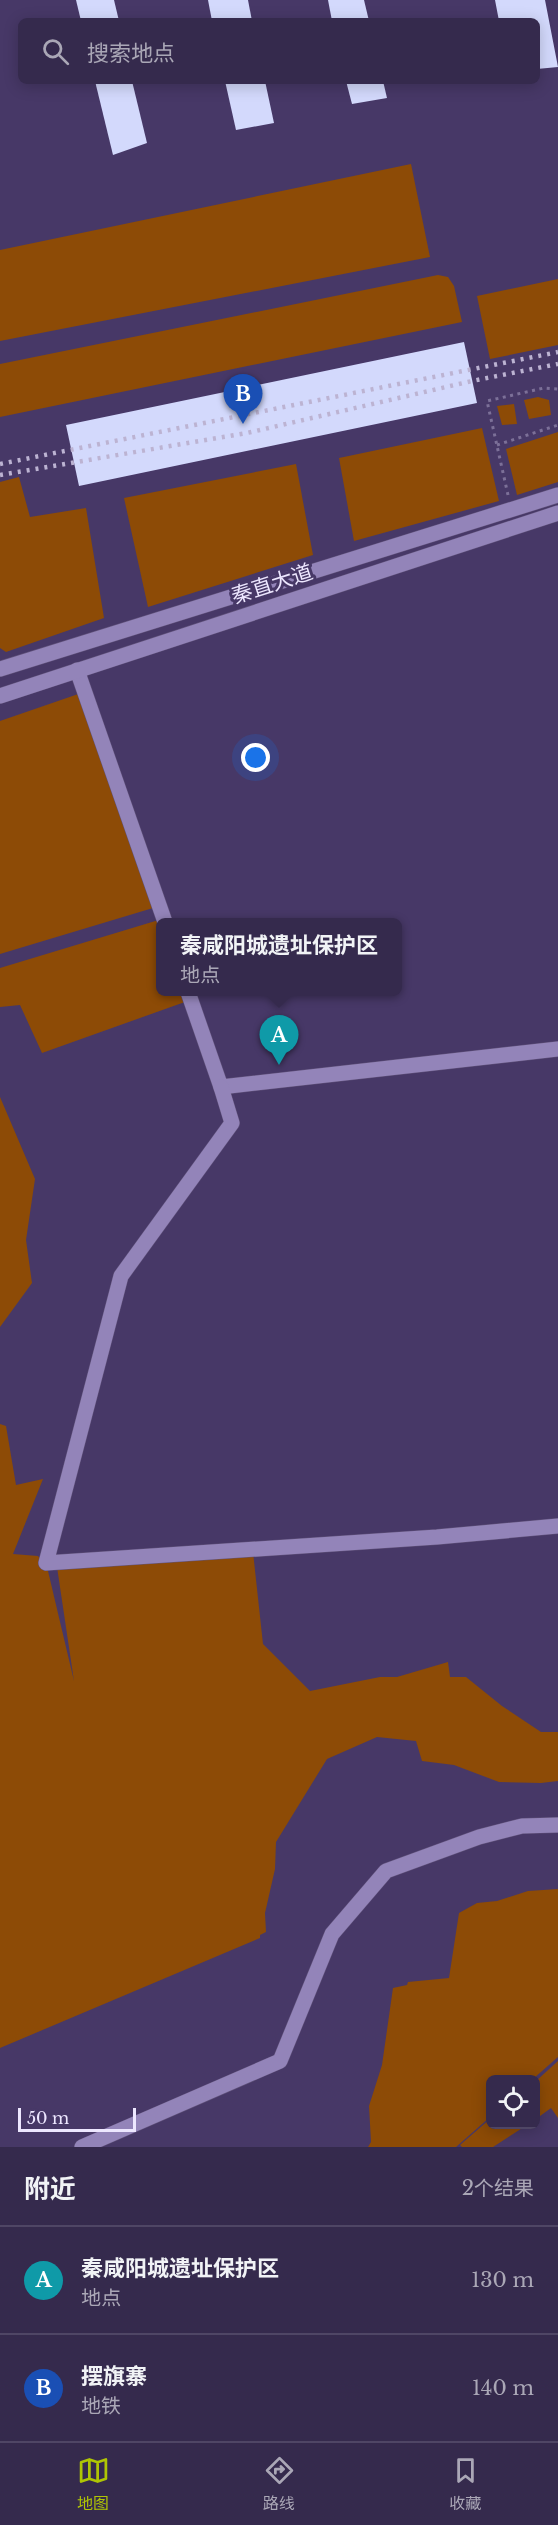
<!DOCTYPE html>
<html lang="zh">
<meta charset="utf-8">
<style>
:root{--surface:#352a4d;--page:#403657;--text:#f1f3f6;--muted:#aaa7b6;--line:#4f4665;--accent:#afc504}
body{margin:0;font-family:"Libre Baskerville","Noto Sans SC",serif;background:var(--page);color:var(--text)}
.controls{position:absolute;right:18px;bottom:18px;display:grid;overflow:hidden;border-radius:9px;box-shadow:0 3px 15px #0003}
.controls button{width:54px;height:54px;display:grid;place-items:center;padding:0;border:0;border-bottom:2px solid var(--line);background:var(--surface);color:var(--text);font:30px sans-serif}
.scale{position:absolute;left:18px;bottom:15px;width:118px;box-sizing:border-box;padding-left:6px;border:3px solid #ede7ff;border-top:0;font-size:16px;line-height:21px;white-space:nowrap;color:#ede7ff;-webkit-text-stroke:4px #473867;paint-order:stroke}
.you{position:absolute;left:256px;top:758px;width:21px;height:21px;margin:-15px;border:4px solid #fff;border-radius:50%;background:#1a73e8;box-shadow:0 0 0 9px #1a73e833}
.badge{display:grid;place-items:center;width:39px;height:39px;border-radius:50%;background:var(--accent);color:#fff;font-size:20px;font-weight:700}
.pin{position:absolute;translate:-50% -50px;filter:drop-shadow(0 2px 3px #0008)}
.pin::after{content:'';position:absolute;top:32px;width:21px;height:18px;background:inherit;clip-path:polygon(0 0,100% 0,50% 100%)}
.popup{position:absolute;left:156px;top:918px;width:246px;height:78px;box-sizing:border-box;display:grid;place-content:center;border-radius:9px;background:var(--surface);filter:drop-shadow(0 2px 4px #0005);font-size:20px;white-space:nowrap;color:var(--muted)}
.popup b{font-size:22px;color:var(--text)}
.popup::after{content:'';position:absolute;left:50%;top:100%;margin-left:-12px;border:12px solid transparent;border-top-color:var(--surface)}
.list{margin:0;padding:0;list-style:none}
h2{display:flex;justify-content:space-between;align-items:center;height:78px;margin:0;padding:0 24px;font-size:26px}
h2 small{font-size:20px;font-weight:400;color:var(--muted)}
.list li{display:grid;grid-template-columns:39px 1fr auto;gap:18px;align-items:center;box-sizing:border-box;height:108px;padding:0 24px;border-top:2px solid var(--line)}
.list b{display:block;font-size:22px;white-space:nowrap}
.list p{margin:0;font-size:20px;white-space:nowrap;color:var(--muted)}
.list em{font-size:20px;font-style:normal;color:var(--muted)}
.icon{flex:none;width:33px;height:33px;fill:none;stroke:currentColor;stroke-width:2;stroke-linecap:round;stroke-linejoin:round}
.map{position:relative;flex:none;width:558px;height:2147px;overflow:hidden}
.search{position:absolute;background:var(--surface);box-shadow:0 3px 15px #0003;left:18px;right:18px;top:18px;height:66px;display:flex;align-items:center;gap:15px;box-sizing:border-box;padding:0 21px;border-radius:9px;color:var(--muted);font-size:22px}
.sheet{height:294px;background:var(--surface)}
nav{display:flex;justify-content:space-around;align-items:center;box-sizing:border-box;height:84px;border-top:2px solid var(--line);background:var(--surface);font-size:16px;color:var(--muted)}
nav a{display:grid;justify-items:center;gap:3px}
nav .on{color:var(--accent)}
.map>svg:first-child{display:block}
.green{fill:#8d4b06}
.building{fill:#d3d9fc}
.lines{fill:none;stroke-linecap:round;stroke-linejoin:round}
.minor-casing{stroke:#60527a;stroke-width:16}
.tertiary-casing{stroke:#60527a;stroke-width:16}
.path{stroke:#7c7098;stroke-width:3;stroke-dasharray:3 4.5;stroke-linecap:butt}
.minor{stroke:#9384b9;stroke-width:15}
.tertiary{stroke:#9384b9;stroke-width:15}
.rail{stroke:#bcb3d2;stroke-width:4.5;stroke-dasharray:3 6;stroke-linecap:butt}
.labels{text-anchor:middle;stroke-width:6;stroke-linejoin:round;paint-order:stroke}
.street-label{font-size:21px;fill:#ede7ff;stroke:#473867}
</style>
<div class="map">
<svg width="558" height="2147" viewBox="0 0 558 2147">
<rect width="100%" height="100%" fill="#473867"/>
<g class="green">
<polygon points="411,164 430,257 0,341 0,250"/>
<polygon points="438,275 448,277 454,286 462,322 0,417 0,364"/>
<polygon points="558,279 558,345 490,359 477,296"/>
<polygon points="538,397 549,400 551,415 529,419 524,400"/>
<polygon points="514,404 517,424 502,425 497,406"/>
<polygon points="482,428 499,501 354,541 339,458"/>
<polygon points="558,432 558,482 517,495 506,449"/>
<polygon points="296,464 313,555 148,607 124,498"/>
<polygon points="19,477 30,517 86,508 104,618 6,652 0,648 0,482"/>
<polygon points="87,691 163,905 0,954 0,721"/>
<polygon points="162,919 160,992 193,992 196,998 42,1053 20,1005 0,1007 0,968"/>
<polygon points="0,1097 35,1179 26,1240 32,1283 0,1327"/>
<polygon points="0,1424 6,1426 16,1485 43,1479 13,1554 38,1556 48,1571 74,1681 57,1567 253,1552 263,1644 310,1691 380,1677 397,1677 448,1662 450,1677 466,1677 502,1706 541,1732 558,1732 558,1781 541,1783 499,1782 454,1765 422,1761 416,1741 377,1737 327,1759 276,1842 275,1869 265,1913 266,1932 260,1935 260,1938 0,2048"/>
<polygon points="558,1889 558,2057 533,2079 490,2080 490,2117 456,2147 368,2147 371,2142 369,2106 382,2065 393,1988 407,1985 408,1982 449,1978 459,1913 477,1903 497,1901 528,1891"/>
<polygon points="558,2061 558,2118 551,2108 536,2119 536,2081"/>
<polygon points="490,2119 490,2124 527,2125 493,2147 462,2147 460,2145"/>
</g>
<g class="building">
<polygon points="76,0 114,0 119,21 81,21"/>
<polygon points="208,0 248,0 252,21 212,21"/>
<polygon points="328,0 364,0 369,21 332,21"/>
<polygon points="495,0 545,0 558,67 537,69 537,21 499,21"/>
<polygon points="95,81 132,81 147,143 113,155"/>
<polygon points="225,81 265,81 274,123 236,130"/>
<polygon points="346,81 383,81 387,98 352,104"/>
<polygon points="464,342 477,403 79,486 66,425"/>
</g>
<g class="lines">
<defs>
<g id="minor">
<polyline points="77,670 165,922"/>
<polyline points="188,992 221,1087 558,1049"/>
<polyline points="221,1087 232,1123 121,1276 46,1563 437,1537 558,1526"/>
<polyline points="82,2147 280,2061 332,1934 386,1871 479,1837 522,1826 558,1825"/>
</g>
<g id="tertiary">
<polyline points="0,669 558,495"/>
<polyline points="0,696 558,513"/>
</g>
</defs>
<use href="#minor" class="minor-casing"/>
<use href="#tertiary" class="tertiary-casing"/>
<g class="path">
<polyline points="497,445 558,425"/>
<polyline points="508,495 487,401 544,388 558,389"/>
</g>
<use href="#minor" class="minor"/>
<use href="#tertiary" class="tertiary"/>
<g class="rail">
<polyline points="0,464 558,352"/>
<polyline points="0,475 247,433 472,381 558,364"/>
</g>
</g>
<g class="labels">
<g class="street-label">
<text transform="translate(272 584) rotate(-18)" y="7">秦直大道</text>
</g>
</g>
</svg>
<div class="controls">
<button><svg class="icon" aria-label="locate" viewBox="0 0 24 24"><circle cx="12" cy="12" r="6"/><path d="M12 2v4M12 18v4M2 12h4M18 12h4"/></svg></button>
</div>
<div class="scale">50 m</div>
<div class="you"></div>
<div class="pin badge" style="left:279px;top:1065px;background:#0f9aa8">A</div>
<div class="popup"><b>秦咸阳城遗址保护区</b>地点</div>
<div class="pin badge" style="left:243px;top:424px;background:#1a4fb4">B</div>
<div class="search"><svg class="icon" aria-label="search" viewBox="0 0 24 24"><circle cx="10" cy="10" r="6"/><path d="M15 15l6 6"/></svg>搜索地点</div>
</div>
<section class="sheet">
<h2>附近<small>2个结果</small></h2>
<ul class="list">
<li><span class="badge" style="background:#0f9aa8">A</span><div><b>秦咸阳城遗址保护区</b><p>地点</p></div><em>130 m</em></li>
<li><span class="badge" style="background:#1a4fb4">B</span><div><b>摆旗寨</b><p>地铁</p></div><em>140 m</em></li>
</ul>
</section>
<nav>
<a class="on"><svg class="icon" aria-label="map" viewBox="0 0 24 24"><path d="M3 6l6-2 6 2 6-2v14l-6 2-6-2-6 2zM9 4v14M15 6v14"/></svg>地图</a>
<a><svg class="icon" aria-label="directions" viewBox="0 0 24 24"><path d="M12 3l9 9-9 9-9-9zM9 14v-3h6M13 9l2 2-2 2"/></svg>路线</a>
<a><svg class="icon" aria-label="saved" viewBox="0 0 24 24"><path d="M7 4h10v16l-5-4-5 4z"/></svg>收藏</a>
</nav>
